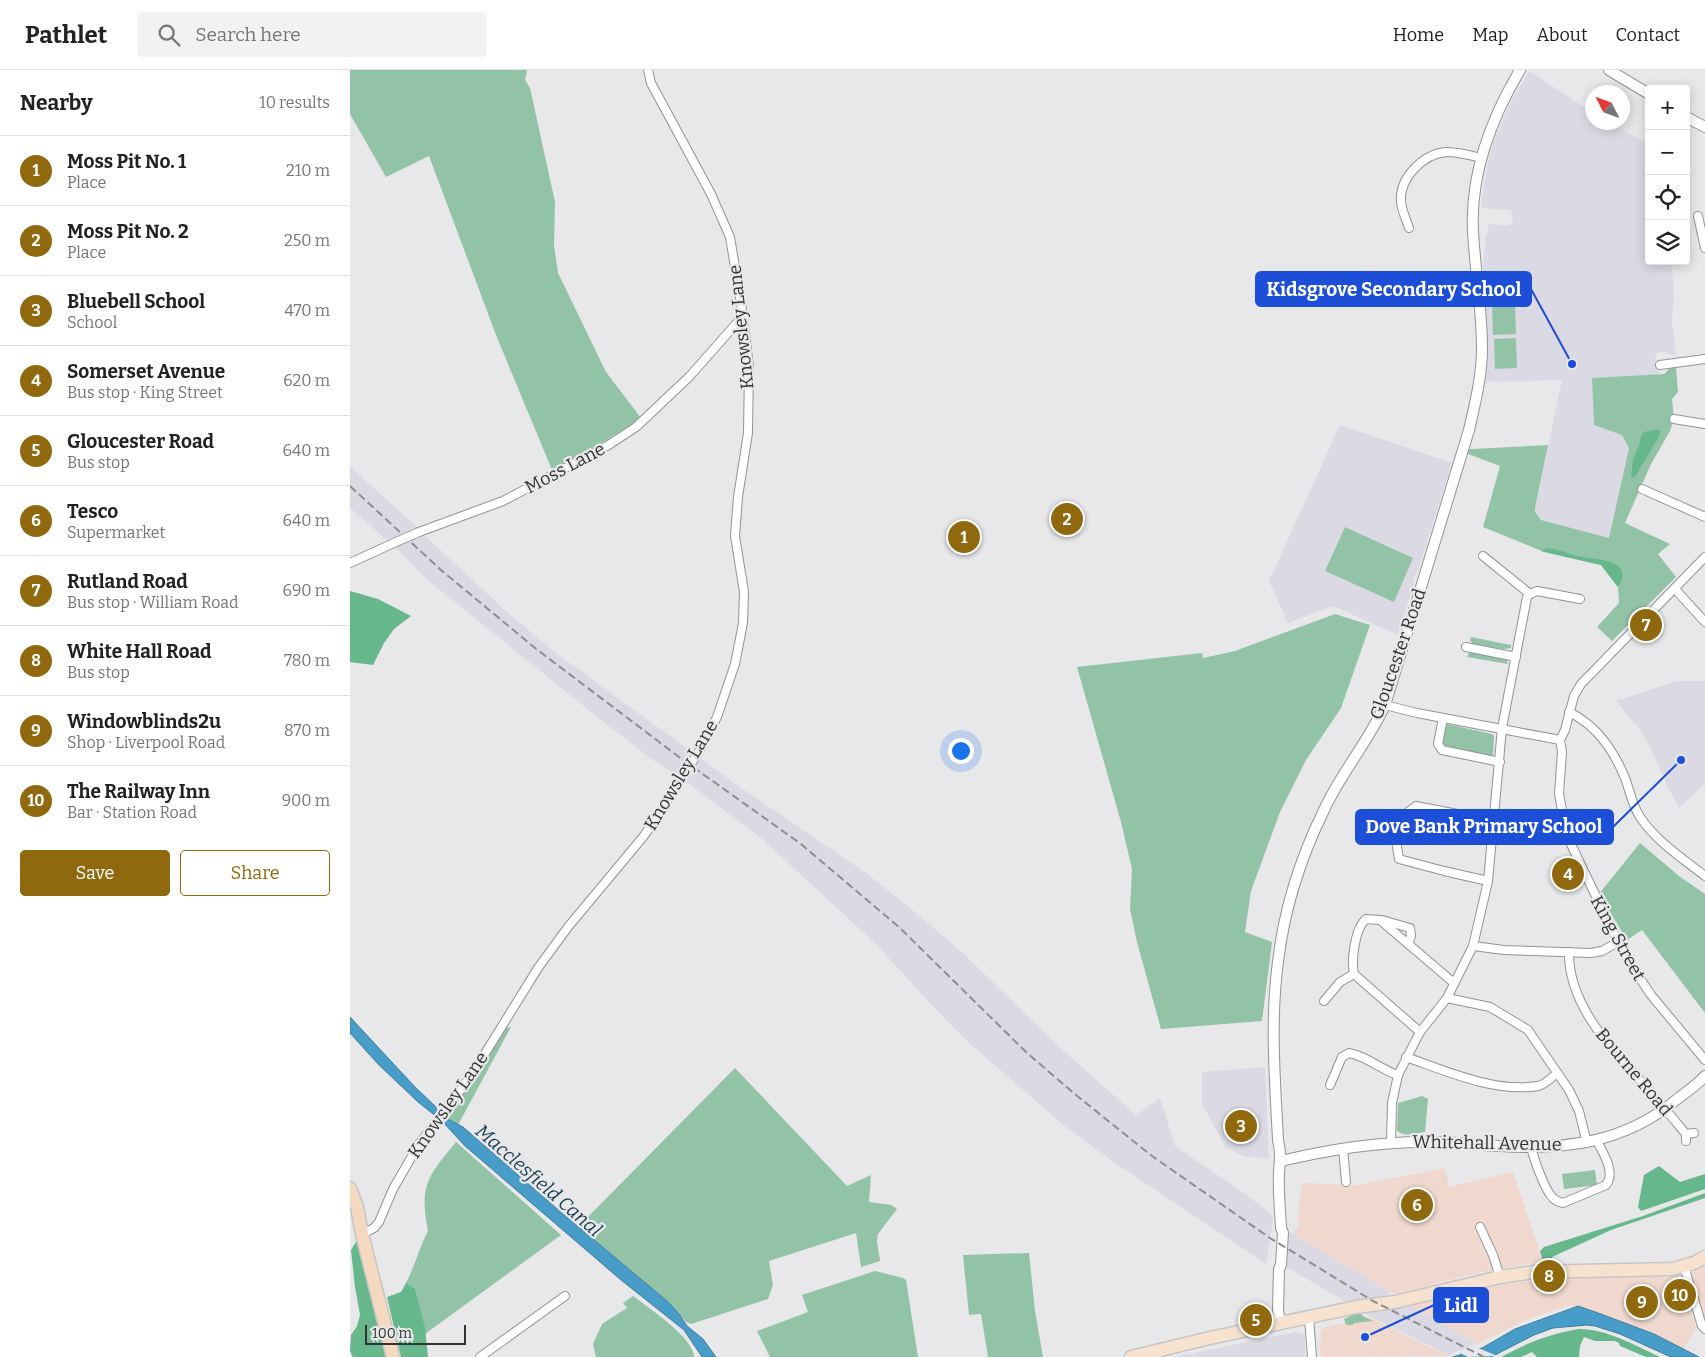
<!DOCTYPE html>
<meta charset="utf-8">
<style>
:root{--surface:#fff;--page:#f2f2f2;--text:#222;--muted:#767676;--line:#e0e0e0;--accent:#90690f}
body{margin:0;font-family:Bitter,serif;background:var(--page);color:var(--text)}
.controls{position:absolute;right:15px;top:15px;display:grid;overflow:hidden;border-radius:5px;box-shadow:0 2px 12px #0003}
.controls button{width:45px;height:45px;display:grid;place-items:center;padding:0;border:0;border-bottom:1px solid var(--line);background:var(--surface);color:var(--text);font:25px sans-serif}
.compass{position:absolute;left:1235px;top:15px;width:45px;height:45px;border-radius:50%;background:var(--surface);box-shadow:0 2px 12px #0003;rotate:312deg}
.scale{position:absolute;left:15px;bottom:12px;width:101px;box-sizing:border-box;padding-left:5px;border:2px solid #333334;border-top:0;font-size:14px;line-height:18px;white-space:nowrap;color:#333334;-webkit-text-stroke:4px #e8e7ea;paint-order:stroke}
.you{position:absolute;left:610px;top:680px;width:18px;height:18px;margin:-12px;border:4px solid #fff;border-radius:50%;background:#1a73e8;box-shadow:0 0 0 8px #1a73e833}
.badge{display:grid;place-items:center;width:32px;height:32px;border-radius:50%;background:var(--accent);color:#fff;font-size:16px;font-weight:700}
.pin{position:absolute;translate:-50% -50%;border:2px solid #fff;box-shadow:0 1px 5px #0006}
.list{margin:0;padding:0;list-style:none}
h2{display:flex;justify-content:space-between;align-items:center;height:65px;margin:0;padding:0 20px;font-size:21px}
h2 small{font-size:16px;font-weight:400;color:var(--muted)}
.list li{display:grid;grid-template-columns:32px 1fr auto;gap:15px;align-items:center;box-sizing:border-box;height:70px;padding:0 20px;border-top:1px solid var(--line)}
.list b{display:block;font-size:19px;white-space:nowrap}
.list p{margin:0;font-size:16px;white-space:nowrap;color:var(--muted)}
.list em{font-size:16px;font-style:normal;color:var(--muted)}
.actions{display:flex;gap:10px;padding:15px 20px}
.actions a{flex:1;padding:11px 0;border:1px solid var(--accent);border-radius:5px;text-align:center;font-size:18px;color:var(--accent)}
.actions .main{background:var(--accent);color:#fff}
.icon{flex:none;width:28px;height:28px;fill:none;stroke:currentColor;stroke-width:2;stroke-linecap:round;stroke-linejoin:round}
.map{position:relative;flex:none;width:1355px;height:1287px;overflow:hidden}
header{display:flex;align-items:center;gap:30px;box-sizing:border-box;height:70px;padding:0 25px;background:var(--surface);border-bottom:1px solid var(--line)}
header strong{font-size:24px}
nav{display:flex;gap:28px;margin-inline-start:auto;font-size:18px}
.search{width:350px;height:45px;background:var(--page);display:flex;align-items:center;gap:12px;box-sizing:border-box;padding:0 18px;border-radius:5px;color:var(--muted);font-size:19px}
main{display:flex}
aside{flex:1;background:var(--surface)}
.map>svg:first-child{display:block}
.commercial{fill:#f0d8ce}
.built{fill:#dbdae4}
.green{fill:#93c3a7}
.forest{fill:#66b78c}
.water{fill:#479dc7;stroke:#417d9b}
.pier{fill:#e8e7ea}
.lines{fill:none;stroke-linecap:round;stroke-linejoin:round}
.minor-casing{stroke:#939396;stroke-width:10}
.tertiary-casing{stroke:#939396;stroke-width:12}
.primary-casing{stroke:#c6c6c6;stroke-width:15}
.trunk-casing{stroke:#c6c6c6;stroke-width:15}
.minor{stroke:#fff;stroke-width:8}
.tertiary{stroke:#fff;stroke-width:10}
.primary{stroke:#f7e2d0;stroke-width:12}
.trunk{stroke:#f4d8c0;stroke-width:12}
.rail{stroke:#8e8e90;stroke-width:2;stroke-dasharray:8 4;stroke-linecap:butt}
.minor-bridge-casing{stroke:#939396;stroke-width:10;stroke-linecap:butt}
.minor-bridge{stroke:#fff;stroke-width:8}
.labels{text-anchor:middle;stroke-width:4.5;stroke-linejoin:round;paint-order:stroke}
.street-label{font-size:18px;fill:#333334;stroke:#e8e7ea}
.water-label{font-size:19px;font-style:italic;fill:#1a3f52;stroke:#e8e7ea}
.leader{fill:none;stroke:#1d4ed8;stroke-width:2}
.callout-dot{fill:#1d4ed8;stroke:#e8e7ea;stroke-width:2}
.callout{fill:#1d4ed8;stroke:#1d4ed8;stroke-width:2}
.callout-label{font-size:19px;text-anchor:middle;font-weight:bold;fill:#fff}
</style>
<header>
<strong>Pathlet</strong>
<div class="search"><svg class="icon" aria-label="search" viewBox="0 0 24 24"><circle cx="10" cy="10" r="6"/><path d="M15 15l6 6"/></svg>Search here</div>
<nav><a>Home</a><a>Map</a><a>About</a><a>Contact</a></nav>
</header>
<main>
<aside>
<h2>Nearby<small>10 results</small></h2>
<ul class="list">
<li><span class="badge">1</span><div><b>Moss Pit No. 1</b><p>Place</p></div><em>210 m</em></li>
<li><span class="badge">2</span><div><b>Moss Pit No. 2</b><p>Place</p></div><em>250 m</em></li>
<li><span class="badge">3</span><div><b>Bluebell School</b><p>School</p></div><em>470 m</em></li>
<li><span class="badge">4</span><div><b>Somerset Avenue</b><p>Bus stop · King Street</p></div><em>620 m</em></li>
<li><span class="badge">5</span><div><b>Gloucester Road</b><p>Bus stop</p></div><em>640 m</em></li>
<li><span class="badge">6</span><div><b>Tesco</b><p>Supermarket</p></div><em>640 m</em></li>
<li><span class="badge">7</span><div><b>Rutland Road</b><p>Bus stop · William Road</p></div><em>690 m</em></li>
<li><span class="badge">8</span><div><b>White Hall Road</b><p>Bus stop</p></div><em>780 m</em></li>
<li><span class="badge">9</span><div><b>Windowblinds2u</b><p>Shop · Liverpool Road</p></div><em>870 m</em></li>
<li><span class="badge">10</span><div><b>The Railway Inn</b><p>Bar · Station Road</p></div><em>900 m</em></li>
</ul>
<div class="actions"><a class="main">Save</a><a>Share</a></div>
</aside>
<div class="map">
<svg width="1355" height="1287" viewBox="0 0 1355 1287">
<rect width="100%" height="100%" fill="#e8e7ea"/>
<g class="commercial">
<polygon points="1095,1098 1099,1117 1163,1102 1193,1191 1126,1203 1048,1224 1040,1222 943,1164 950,1154 947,1151 952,1113 989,1114 1002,1116"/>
<polygon points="1355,1194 1355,1253 1343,1210 1344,1202"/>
<polygon points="1306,1205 1314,1208 1329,1206 1331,1207 1346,1257 1333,1280 1304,1264 1251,1244 1228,1236 1210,1238 1171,1252 1128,1274 1057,1234 1138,1216 1207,1208"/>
<polygon points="1021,1248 1075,1275 1101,1286 972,1287 971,1285 969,1273 972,1272 970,1261 978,1256"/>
</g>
<g class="built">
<polygon points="1179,1 1242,42 1242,52 1260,53 1299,74 1299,191 1321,191 1324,218 1322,252 1326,285 1322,285 1312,282 1305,283 1309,305 1242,309 1279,378 1259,468 1193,451 1187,447 1185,442 1185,438 1212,310 1136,312 1138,279 1133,196 1136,165 1138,162 1138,154 1159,156 1163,151 1161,140 1131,138 1135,108 1142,75 1161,32"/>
<polygon points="990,355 1102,393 1068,500 1063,509 1064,513 1048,565 983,536 938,553 919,511"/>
<polygon points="0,396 18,413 67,457 37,470 0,438"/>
<polygon points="73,464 157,542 203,581 387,715 516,803 561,839 613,883 706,974 786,1045 810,1028 825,1076 894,1123 919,1142 923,1150 916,1194 762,1091 711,1053 618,972 575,928 527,875 411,768 334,710 303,690 261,658 75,508 45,477 50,473"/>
<polygon points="1327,611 1355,611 1355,716 1353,715 1329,738 1318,717 1295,666 1266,631"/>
<polygon points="915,997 919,1089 894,1086 876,1078 852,1034 852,1002"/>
<polygon points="940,1162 1040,1222 1038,1227 1002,1235 936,1197"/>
<polygon points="1057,1234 1128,1274 1103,1283 1101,1286 1015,1244 1028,1241 1031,1242"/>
<polygon points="946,1262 955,1265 955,1287 824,1287"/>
</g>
<g class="green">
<polygon points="0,0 177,0 175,10 180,18 205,132 204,175 208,203 256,302 291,348 253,372 202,400 146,265 79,86 36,107 0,44"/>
<polygon points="1165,234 1166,264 1143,265 1142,235"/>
<polygon points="1166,268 1167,298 1145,299 1144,269"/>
<polygon points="1321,297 1326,297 1328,322 1322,329 1324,349 1320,361 1301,394 1275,453 1320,474 1308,484 1326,507 1262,571 1247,557 1269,533 1268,517 1251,495 1194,482 1133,457 1150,396 1113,382 1113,380 1122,379 1198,375 1185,438 1185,442 1191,450 1259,468 1279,378 1272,365 1244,355 1242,308 1314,304"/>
<polygon points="995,457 1063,488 1044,532 975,501"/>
<polygon points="985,544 1020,555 991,638 956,690 930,742 901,821 895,862 922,872 912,951 811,959 787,872 780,839 782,799 771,752 727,597 852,583 853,588 885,581"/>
<polygon points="1121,567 1161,575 1161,578 1154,579 1123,574 1120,570"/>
<polygon points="1122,581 1153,587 1156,589 1158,594 1117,587 1118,584"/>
<polygon points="1097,654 1142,664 1144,666 1143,686 1141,687 1096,678 1092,672"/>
<polygon points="1290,773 1329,806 1355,824 1355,943 1292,860 1277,870 1249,824"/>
<polygon points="161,957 108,1055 94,1047 123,1010 155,958"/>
<polygon points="385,998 497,1116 521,1105 519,1132 541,1135 547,1139 528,1164 527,1171 530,1191 511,1197 506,1163 419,1191 423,1215 418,1229 341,1254 336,1252 317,1231 228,1157"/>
<path d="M1072 1026 1078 1029 1075 1062C1066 1063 1053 1068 1047 1060L1048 1033Z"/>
<path d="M106 1072 211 1165 75 1264 65 1218 56 1213C65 1196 69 1178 78 1161 69 1115 78 1106 106 1072Z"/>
<polygon points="1245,1100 1247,1115 1214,1119 1212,1104"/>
<polygon points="679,1183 685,1241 693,1287 638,1287 631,1244 619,1245 613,1185"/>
<polygon points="525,1201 553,1208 556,1210 568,1287 420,1287 407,1261 458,1242 452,1225"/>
<path d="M283 1226C298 1237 345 1269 344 1287H246L243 1274 252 1254 277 1238 273 1233Z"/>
<polygon points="1009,1242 1013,1246 1023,1251 1004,1253 1003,1255 996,1255 994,1249"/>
</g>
<g class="forest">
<polygon points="1303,360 1311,360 1308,368 1285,407 1281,407 1283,389 1290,373 1291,366 1294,362"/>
<path d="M1197 478C1207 479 1217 483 1227 486 1243 490 1287 488 1268 517L1251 495 1191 481Z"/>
<polygon points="0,521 28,529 61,546 44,559 34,573 23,595 0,592"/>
<polygon points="1309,1096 1330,1112 1355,1104 1355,1119 1291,1141 1288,1137 1294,1105"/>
<polygon points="1355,1123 1355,1128 1261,1160 1202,1187 1205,1193 1193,1191 1190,1181 1194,1177 1293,1146"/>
<polygon points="7,1170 36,1287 3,1287 0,1281 1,1265 7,1256 10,1245 5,1217 1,1180"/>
<polygon points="56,1213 65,1218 75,1258 78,1287 51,1287 37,1227 51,1222"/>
<path d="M1229 1259C1257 1259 1284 1275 1310 1287H1296L1270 1276 1269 1273 1265 1271H1245L1234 1267 1230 1276 1229 1287H1187L1182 1282 1171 1287H1151C1175 1274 1201 1263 1229 1259Z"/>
</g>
<g class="water">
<polygon points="0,947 65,1017 85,1036 88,1042 94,1047 113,1057 213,1144 317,1231 329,1244 337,1256 353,1269 366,1287 352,1287 334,1260 271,1210 115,1076 92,1051 68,1032 28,994 0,963"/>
<polygon points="1228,1236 1251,1244 1304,1264 1349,1287 1321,1287 1270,1264 1245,1256 1237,1255 1203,1258 1184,1265 1141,1287 1103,1287 1132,1278 1165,1259"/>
</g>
<polygon class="pier" points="1126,1277 1147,1286 1118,1287 1108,1282"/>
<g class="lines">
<defs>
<g id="minor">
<polyline points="298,0 301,13 361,124 380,167 393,246 399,297 398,363 388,427 385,466 394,522 393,553 385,594 367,647 347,685"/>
<polyline points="1348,146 1355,178"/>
<path d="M1059 158C1056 149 1052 141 1051 132 1049 108 1073 84 1096 82 1108 82 1120 85 1131 88"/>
<polyline points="1310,295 1355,289"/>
<polyline points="1324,349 1355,354"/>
<polyline points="1292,419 1355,447"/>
<polyline points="69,462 153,431 257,376 286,357 339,307 393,246"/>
<polyline points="1133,486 1180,524"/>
<polyline points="1355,487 1231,614 1224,626 1215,660 1210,670 1212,682 1209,724 1217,766 1268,872 1287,904 1301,925 1355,990"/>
<polyline points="0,493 46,472"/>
<polyline points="1325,519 1355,552"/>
<polyline points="1116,577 1166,587"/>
<polyline points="1035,635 1067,643 1210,670"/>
<path d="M1219 642C1246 655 1264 681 1275 708 1280 721 1282 735 1290 747 1306 771 1332 788 1355 806"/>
<polyline points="1093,648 1088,674 1092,680 1150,692"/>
<polyline points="1138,811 1094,801 1049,789 1046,771 1057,743 1066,736 1144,751"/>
<polyline points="1032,850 1060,858 1061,866 1058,874"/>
<polyline points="1123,876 1154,880 1241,883 1252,881 1268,872"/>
<path d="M1219 882C1218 932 1257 974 1289 1009 1305 1027 1320 1045 1336 1064"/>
<polyline points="1097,928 1140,937 1178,960 1219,1020 1229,1041 1237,1073"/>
<polyline points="974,931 990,912 1004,904"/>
<path d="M1070 962 1004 904C1001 890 1005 858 1016 849L1030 850 1104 913"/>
<path d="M1056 987C1096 1001 1145 1023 1188 1016 1195 1015 1202 1007 1207 1003"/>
<path d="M980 1015 992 987 999 983C1017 986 1031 1000 1048 1005"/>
<polyline points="1336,1071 1336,1064 1344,1063"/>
<polyline points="1041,1072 1042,1033 1048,1005 1070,962 1097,928 1123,876 1138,811 1152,658 1177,527 1180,524 1187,521 1230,529"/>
<path d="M1181 1077C1184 1089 1194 1118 1202 1127 1205 1131 1209 1132 1213 1133L1256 1115C1266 1102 1253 1083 1247 1071"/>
<polyline points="993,1078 996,1112"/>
<polyline points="1130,1157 1143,1185 1150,1207"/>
<polyline points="12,1164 24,1158 29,1152 43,1119 69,1074 112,1018 131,990 188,898 218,857 293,767 312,740 331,708"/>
<polyline points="1334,1196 1352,1256 1355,1259"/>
<polyline points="959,1247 962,1287"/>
<polyline points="130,1287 215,1226"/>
</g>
<g id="tertiary">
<polyline points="1259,0 1299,24"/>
<polyline points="1336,47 1355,57"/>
<path d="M931 1091C981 1079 1031 1071 1082 1072 1105 1072 1128 1075 1150 1076 1215 1080 1274 1073 1326 1030 1336 1022 1347 1015 1355 1006"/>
<path d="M930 1253 928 1240 929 1199 931 1195 933 1163 931 1158C930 1139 928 1120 929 1102 930 1090 931 1082 928 1070 925 1011 920 951 928 892 934 839 951 787 974 740 991 703 1018 672 1035 635L1119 360C1125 334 1132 306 1132 278 1132 239 1125 200 1123 161 1120 103 1141 49 1170 0"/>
</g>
<polyline id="primary" points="781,1287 860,1268 1006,1237 1045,1232 1150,1207 1184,1202 1323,1199 1344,1193 1355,1187"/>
<polyline id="trunk" points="0,1118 7,1137 12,1164 43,1287"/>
</defs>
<use href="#minor" class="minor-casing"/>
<use href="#tertiary" class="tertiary-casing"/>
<use href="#primary" class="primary-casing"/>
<use href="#trunk" class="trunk-casing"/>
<use href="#minor" class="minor"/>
<use href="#tertiary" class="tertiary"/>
<use href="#primary" class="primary"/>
<use href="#trunk" class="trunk"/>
<polyline class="rail" points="0,416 91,500 185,578 329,687 451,774 550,858 677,983 726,1025 802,1086 920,1168 1023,1231 1134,1287"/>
<defs>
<g id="minor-bridge">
<polyline points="46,472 69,462"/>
<polyline points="331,708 347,685"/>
</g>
</defs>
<use href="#minor-bridge" class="minor-bridge-casing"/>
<use href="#minor-bridge" class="minor-bridge"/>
</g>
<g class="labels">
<g class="street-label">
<text transform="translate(391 257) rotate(-96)" y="6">Knowsley Lane</text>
<text transform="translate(215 398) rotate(-28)" y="6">Moss Lane</text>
<text transform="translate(1048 584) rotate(-71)" y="6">Gloucester Road</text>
<text transform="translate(331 705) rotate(-59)" y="6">Knowsley Lane</text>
<text transform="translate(1268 868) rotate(61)" y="6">King Street</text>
<text transform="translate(1284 1002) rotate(50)" y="6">Bourne Road</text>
<text transform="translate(98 1035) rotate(-55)" y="6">Knowsley Lane</text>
<text transform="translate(1137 1073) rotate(1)" y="6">Whitehall Avenue</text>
</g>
<g class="water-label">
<text transform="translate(189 1110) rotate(41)" y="7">Macclesfield Canal</text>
</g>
</g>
<path class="leader" d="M1222 294L1181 219M1331 690L1263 757M1015 1267L1084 1235"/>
<g class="callout-dot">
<circle cx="1222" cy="294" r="5"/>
<circle cx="1331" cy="690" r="5"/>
<circle cx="1015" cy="1267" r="5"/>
</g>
<g class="callout">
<rect x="906" y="202" width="275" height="34" rx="5"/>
<rect x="1006" y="740" width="257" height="34" rx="5"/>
<rect x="1084" y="1218" width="54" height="34" rx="5"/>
</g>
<g class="callout-label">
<text x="1044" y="226">Kidsgrove Secondary School</text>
<text x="1134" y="763">Dove Bank Primary School</text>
<text x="1111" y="1242">Lidl</text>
</g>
</svg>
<div class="controls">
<button>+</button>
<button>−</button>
<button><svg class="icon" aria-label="locate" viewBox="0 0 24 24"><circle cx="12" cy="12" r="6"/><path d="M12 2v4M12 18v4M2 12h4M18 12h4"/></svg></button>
<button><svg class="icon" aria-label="layers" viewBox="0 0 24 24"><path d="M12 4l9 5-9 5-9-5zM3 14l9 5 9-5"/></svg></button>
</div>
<svg class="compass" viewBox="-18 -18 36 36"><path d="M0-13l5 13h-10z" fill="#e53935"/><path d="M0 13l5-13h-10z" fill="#767676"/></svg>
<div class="scale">100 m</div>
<div class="you"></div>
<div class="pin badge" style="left:614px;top:467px">1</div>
<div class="pin badge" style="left:717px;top:449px">2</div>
<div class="pin badge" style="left:891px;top:1056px">3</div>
<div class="pin badge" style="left:1218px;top:804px">4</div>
<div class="pin badge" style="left:906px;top:1250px">5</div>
<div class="pin badge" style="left:1067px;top:1135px">6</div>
<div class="pin badge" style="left:1296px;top:555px">7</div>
<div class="pin badge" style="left:1199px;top:1206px">8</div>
<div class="pin badge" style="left:1292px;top:1232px">9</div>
<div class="pin badge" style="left:1330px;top:1225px">10</div>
</div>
</main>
